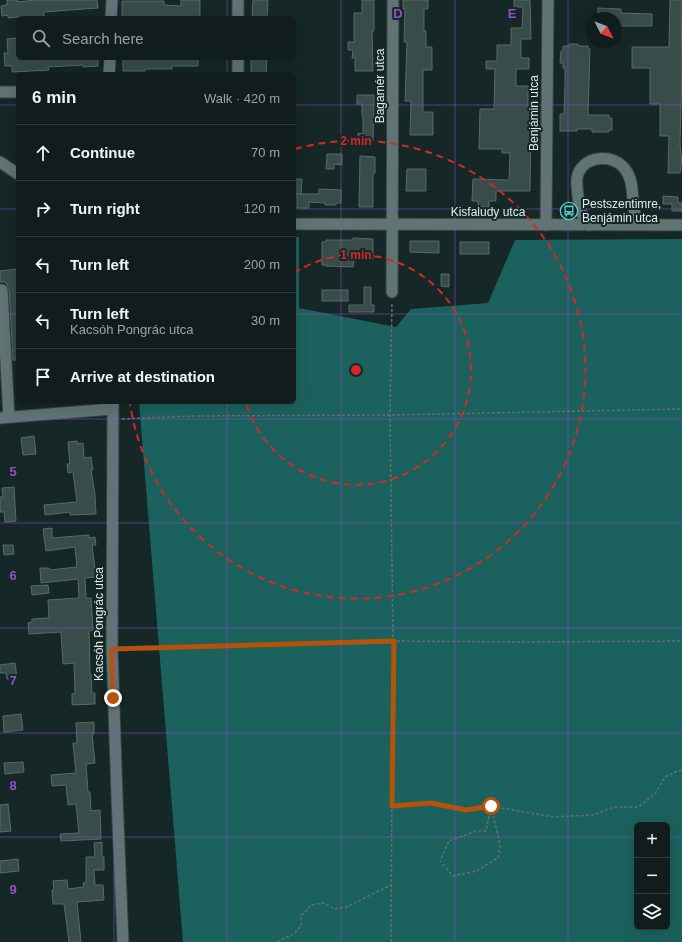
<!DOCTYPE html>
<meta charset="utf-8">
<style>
:root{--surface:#101d1c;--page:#192625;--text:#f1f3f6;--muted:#9ca2a3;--line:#303b3b}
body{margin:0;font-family:Arial,sans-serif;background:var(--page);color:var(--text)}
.controls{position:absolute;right:12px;bottom:12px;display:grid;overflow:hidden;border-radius:6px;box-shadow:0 4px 16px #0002}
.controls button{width:36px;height:36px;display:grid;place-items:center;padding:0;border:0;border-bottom:1px solid var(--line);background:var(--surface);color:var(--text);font:20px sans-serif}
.compass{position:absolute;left:586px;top:12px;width:36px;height:36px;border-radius:50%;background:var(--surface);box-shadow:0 4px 16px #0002;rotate:132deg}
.stop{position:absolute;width:12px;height:12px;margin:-9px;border:3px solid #b45309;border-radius:50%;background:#fff}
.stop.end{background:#b45309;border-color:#fff;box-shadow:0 1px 4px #0008}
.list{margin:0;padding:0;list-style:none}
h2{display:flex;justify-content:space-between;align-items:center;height:52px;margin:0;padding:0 16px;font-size:17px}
h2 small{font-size:13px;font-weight:400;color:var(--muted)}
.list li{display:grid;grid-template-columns:26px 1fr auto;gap:12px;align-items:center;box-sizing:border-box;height:56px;padding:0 16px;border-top:1px solid var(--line)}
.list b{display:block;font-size:15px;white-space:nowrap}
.list p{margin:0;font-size:13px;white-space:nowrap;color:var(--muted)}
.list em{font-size:13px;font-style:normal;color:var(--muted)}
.icon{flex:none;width:22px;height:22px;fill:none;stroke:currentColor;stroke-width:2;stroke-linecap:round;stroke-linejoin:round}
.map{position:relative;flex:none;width:682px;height:942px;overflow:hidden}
.search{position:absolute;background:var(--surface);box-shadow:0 4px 16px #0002;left:16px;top:16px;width:280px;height:44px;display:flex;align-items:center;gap:10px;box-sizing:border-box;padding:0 14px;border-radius:6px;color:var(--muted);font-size:15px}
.panel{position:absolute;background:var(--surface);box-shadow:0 4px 16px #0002;left:16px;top:72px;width:280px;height:332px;border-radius:6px}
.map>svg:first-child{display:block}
.forest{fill:#1b615d;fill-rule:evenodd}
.building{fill:#384c4a;stroke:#576b6a}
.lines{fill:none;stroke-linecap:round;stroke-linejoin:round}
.minor-casing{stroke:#374544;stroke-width:13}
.path{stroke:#627170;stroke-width:1.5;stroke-dasharray:3 2;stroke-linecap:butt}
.minor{stroke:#607473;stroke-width:11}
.route{stroke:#b45309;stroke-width:5}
.grid{fill:none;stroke:#8f52c8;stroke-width:1;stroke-opacity:0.55}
.ring{fill:none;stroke:#d62828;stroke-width:2;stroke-dasharray:7 5}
.labels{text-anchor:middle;stroke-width:4;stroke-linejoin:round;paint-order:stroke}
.street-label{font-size:12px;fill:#e0ebea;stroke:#152726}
.poi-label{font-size:12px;fill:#e0ebea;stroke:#152726;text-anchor:start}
.grid-label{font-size:13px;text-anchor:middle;font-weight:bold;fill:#8f52c8;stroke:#152726;stroke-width:4;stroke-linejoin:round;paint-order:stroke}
.centre{fill:#d62828;stroke:#152726;stroke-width:2}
.ring-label{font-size:12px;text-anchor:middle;font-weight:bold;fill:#d62828;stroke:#152726;stroke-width:4;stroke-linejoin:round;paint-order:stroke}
</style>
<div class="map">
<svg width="682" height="942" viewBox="0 0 682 942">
<rect width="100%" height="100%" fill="#152726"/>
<path class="forest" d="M294 237H299V308L396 327 411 309 488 303 515 240 682 239V942H183L139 402H294ZM637 825H667V927H637Z"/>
<g class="building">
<polygon points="7,0 17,0 17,2 36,0 97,0 98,8 44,12 44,18 29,18 29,16 8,18 8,15 2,16 1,6 7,5"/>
<polygon points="181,0 200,0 200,18 122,18 122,1 164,1 164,5 181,6"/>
<polygon points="253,0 268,0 267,18 252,18"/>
<polygon points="362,0 374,0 374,31 372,31 373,71 355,71 355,58 352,58 353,50 348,50 348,42 354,42 354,13 362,13"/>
<polygon points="403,0 428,0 428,9 424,9 424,31 426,31 426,47 432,47 432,70 423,70 423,112 433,112 433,135 410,135 411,101 405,101 407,42 404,42 405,9 403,9"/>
<polygon points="514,0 530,0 531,39 521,39 521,58 529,58 529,69 516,69 516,86 528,86 528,110 531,110 530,191 496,191 496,201 489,201 489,207 478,207 478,201 472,201 473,179 509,180 510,153 502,153 502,149 479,149 480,109 494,109 495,69 486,69 486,61 497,61 497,45 511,45 511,28 522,28 523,7 514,7"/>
<polygon points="670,0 681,0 682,68 680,144 682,165 681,165 680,173 668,173 669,136 660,136 660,104 650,104 650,68 632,68 632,47 669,47"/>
<polygon points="598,8 621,9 621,13 652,14 652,26 616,26 616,18 598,18"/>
<polygon points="18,38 18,58 98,58 98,66 83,67 83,65 48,67 49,70 12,72 12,66 5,66 4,53 8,53 7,39"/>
<polygon points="569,44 578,44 578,46 588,46 588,48 590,49 588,115 609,115 609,118 612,118 612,130 609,130 609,132 592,132 592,129 577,129 577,131 560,131 560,114 564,114 565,86 565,68 563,68 563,63 560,63 561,51 563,51 563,46 569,46"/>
<polygon points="123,58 198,58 198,66 172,66 172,69 145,69 145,71 123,71"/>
<polygon points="251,58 267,58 266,74 251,74"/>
<polygon points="357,95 374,95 373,141 358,141 358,133 363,134 363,116 362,116 362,104 357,104"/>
<polygon points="327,154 342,154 342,165 334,164 334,169 326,169"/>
<polygon points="360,156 375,157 375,173 373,173 373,207 359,207"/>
<polygon points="407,169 426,169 426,191 406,191"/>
<polygon points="294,179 302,179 301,194 294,194"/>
<polygon points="319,189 341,190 341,203 336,203 336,205 325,205 325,203 309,202 309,208 297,208 297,194 319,194"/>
<polygon points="663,196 678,197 678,203 682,203 682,211 672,211 672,204 663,204"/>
<polygon points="353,238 373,239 373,259 354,258 353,267 326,266 326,265 322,265 322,242 326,242 326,240 353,240"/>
<polygon points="410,241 439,241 439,253 410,252"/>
<rect x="460" y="242" width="29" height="12"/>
<polygon points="18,269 18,360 13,360 9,290 6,282 0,282 0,271"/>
<polygon points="441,274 449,274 449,287 441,286"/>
<polygon points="364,287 371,287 371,305 374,305 374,312 349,312 349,305 364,305"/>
<rect x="322" y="290" width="26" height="11"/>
<polygon points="34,436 36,454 23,455 21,438"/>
<polygon points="77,441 77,444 83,443 84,458 91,457 93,470 91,470 95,494 96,514 70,515 70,512 45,515 44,505 77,502 73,472 68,473 67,464 70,464 68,442"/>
<polygon points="14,487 16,521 5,522 4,512 0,512 0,497 3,497 2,488"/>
<polygon points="52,528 52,538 89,535 89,538 95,537 96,545 92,545 96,577 85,578 86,598 91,598 93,630 89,631 90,674 91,674 92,693 95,693 95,704 72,705 72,694 75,693 74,663 63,664 61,632 29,634 28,623 32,622 32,619 49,618 48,600 79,598 78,579 41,583 40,568 49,568 50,570 77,567 75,547 46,551 43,529"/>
<polygon points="3,545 13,545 14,554 4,555"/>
<polygon points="48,585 49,593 32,595 31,586"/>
<polygon points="15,663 17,678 7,679 6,673 0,673 0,665"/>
<polygon points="21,714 23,730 4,732 3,716"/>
<polygon points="94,722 94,734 92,734 95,763 86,764 88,792 90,792 91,811 100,810 101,839 61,841 60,834 79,833 76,804 68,805 66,785 52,786 51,775 76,773 73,743 77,743 76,723"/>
<polygon points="23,762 24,772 5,774 4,763"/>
<polygon points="8,804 11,831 0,832 0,805"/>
<polygon points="102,842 102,857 104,857 104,870 94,870 95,885 103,885 104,900 77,902 81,942 69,942 64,904 53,904 52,890 54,890 53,881 67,880 68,889 84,887 83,883 86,882 86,857 95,857 94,843"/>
<polygon points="18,859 19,871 0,873 0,861"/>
</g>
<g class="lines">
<defs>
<g id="minor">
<polyline points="111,18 112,0"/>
<polyline points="238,18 238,0"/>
<polyline points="238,58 238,74"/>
<polyline points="109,74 110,58"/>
<polyline points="0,92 18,92"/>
<polyline points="0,162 18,174"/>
<polyline points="294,224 682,225"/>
<polyline points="546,225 548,0"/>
<path d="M589 225C587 221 583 216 581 212 579 206 576 184 577 178 581 156 612 152 625 169 635 182 631 199 635 214 636 217 639 221 641 224"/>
<polyline points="2,290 9,417"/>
<polyline points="392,292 393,0"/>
<polyline points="113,402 112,649 117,797 123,942"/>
<polyline points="0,418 112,409"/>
</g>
</defs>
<use href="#minor" class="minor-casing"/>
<g class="path">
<polyline points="122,419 191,416 390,415 682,409"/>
<polyline points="122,648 393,641 525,642 682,641"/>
<polyline points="393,806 431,803 466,810 491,806 553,817 593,815 614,807 638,807 655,794 665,777 675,772 682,770"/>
<polygon points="491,806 500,845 498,858 476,871 453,876 440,861 449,841 476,831 486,831"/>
<polyline points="277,942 294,934 301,926 301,916 311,905 324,903 334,909 346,907 391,885"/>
<polyline points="391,942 393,641 390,415 392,302"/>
</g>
<use href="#minor" class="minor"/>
</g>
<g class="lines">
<polyline class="route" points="113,698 112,649 394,641 392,806 431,803 466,810 491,806"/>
</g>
<path class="grid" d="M114 0V18M227 0V18M341 0V942M455 0V942M568 0V942M114 58V74M227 58V74M0 105H18M294 105H682M0 209H18M294 209H682M0 314H18M294 314H682M114 402V942M227 402V942M0 419H682M0 523H682M0 628H682M0 733H682M0 837H637M667 837H682"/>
<g class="ring">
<path d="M294 273A115 115 0 1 1 246 403"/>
<path d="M295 149A229 229 0 1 1 130 404"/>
</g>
<defs>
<symbol id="bus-ring" viewBox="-11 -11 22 22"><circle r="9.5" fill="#152726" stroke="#54cdc7" stroke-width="1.5"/><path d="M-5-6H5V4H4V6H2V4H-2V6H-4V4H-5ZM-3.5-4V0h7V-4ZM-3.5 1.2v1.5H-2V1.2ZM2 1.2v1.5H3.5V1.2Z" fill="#54cdc7"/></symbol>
</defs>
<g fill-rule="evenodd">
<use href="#bus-ring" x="559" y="201" width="20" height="20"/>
</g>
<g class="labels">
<g class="street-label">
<text transform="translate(380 86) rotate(-90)" y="4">Bagamér utca</text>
<text transform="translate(534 113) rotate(-90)" y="4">Benjámin utca</text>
<text x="488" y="216">Kisfaludy utca</text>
<text transform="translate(99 624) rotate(-90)" y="4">Kacsóh Pongrác utca</text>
</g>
<g class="poi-label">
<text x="582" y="208">Pestszentimre,<tspan x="582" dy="14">Benjámin utca</tspan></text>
</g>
</g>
<g class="grid-label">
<text x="398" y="18">D</text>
<text x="512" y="18">E</text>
<text x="13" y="476">5</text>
<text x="13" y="580">6</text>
<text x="13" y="685">7</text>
<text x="13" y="790">8</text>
<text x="13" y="894">9</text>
</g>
<circle cx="356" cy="370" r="6" class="centre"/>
<g class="ring-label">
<text x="356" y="145">2 min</text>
<text x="356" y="259">1 min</text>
</g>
</svg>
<div class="controls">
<button>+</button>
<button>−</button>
<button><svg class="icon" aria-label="layers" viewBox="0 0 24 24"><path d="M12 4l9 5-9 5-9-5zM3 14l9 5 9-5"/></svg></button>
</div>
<svg class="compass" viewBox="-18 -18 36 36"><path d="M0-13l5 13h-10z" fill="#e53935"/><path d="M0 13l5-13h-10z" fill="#9ca2a3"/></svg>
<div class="stop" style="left:491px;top:806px"></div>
<div class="stop end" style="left:113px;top:698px"></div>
<div class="search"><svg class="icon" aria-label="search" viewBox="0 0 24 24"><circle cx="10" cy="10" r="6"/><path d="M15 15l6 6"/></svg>Search here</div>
<section class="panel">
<h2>6 min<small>Walk · 420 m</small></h2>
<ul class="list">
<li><svg class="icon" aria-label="ahead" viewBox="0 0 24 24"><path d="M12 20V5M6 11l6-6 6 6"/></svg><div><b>Continue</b></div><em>70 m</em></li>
<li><svg class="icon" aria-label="right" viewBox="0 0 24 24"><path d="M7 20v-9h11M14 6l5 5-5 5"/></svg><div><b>Turn right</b></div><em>120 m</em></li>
<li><svg class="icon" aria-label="left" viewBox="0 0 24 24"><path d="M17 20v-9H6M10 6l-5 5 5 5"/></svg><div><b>Turn left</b></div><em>200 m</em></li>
<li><svg class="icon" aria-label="left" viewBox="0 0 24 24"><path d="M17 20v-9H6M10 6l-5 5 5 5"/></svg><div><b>Turn left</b><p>Kacsóh Pongrác utca</p></div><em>30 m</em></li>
<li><svg class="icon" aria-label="arrive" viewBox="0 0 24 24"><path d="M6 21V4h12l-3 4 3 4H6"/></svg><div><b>Arrive at destination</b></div></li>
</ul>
</section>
</div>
